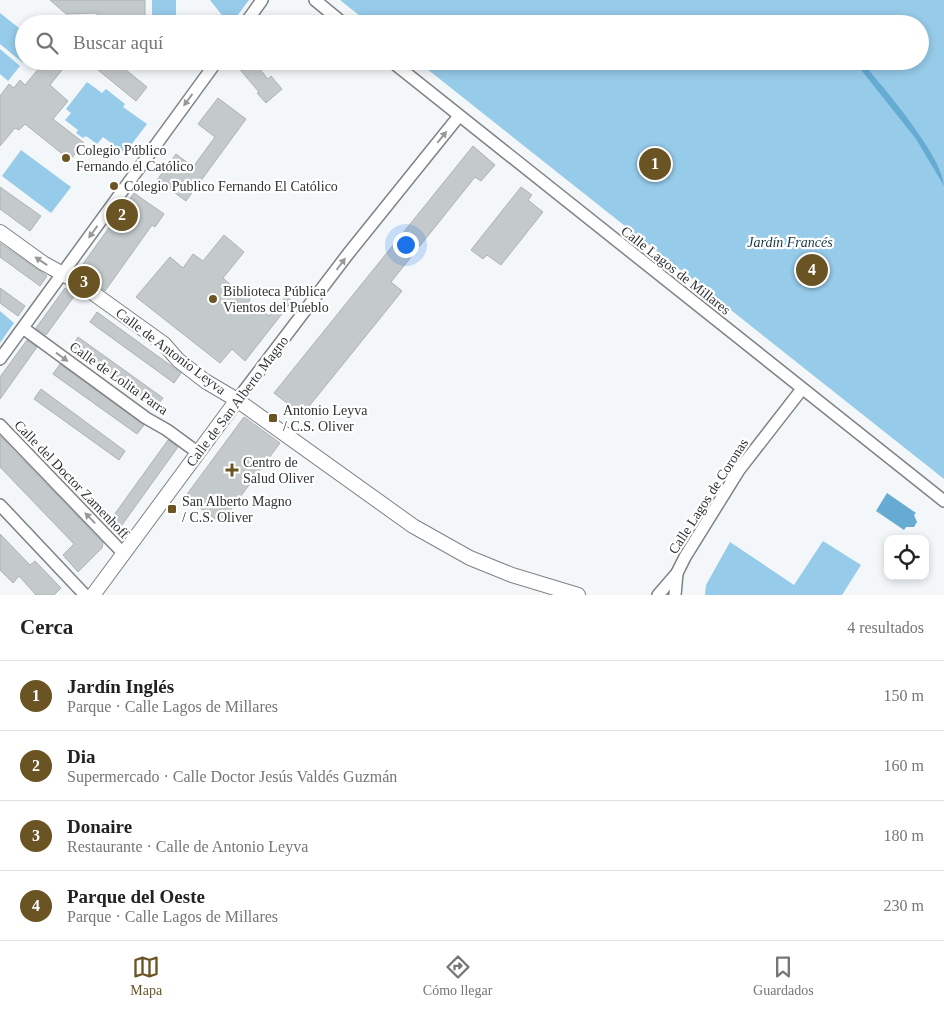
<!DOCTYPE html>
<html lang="es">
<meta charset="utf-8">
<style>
:root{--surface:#fff;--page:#f6f6f6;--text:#222;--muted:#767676;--line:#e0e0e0;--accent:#6a5423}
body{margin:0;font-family:"Times New Roman",serif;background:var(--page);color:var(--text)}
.controls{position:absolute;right:15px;bottom:15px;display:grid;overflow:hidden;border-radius:10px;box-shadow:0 2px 8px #0003}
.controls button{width:45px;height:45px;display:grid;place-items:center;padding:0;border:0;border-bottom:1px solid var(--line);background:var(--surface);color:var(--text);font:25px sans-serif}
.you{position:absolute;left:405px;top:244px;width:18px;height:18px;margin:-12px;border:4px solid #fff;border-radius:50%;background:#1a73e8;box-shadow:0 0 0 8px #1a73e833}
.badge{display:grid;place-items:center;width:32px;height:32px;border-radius:50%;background:var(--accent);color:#fff;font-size:16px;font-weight:700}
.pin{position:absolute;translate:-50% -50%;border:2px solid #fff;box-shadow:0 1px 5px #0006}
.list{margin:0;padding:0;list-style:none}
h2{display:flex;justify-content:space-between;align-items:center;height:65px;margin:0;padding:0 20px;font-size:21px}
h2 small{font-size:16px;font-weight:400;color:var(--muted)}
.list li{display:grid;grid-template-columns:32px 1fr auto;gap:15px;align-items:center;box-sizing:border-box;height:70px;padding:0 20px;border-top:1px solid var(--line)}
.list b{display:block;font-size:19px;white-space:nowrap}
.list p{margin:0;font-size:16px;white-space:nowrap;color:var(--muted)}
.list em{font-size:16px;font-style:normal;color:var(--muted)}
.icon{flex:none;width:28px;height:28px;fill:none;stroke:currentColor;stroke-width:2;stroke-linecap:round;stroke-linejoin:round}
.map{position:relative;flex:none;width:944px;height:595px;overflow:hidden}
.search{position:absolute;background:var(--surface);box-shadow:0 2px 8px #0003;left:15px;right:15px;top:15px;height:55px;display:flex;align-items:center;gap:12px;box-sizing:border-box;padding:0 18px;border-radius:28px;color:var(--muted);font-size:19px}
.sheet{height:345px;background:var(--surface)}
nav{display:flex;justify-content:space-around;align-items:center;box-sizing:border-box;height:70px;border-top:1px solid var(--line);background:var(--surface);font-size:14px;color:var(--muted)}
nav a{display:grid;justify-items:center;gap:2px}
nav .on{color:var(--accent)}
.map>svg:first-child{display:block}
.green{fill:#96cbe9}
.water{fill:#66abd2}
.building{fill:#c4c9cb;stroke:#aeb2b5}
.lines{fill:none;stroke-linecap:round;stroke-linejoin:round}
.minor-casing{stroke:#7f8385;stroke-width:14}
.tertiary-casing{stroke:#7f8385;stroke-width:16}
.minor{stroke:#fff;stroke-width:11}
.tertiary{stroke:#fff;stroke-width:14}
.oneway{fill:#989899}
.poi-dot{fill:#6a5423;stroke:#fff;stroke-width:2}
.labels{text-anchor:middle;stroke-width:4.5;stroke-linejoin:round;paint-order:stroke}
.poi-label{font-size:14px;fill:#303233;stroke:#fff;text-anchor:start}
.park-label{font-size:14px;font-style:italic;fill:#183748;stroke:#fff}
.street-label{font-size:14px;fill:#303233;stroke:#fff}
</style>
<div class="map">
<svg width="944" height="595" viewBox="0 0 944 595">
<rect width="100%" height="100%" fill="#f3f7fa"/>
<g class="green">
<rect x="152" y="0" width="24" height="24"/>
<polygon points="210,0 249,0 231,24 229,24"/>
<polygon points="340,0 944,0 944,479 417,61 920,61 920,24 370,24"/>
<polygon points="0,13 24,32 23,63 0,44"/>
<polygon points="0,49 20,66 8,81 0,74"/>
<polygon points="87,82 102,93 106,89 125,104 123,107 147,124 125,153 103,137 97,144 86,136 83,138 76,133 78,130 65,120 71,113 66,109"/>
<polygon points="21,150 71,187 51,213 2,176"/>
<polygon points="0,311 14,323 0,343"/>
<polygon points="823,541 861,565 842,595 705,595 706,585 730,542 794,585"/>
</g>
<g class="water">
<path d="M854 61H861C881 84 944 158 944 186L916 139Z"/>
<polygon points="887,493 916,513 914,515 917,522 914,527 906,527 904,530 876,511"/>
</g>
<g class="building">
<polygon points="50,0 145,0 145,24 97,24 97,13 66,14"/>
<polygon points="45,61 69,61 50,85 68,101 53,119 84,143 70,160 25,124 19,130 15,128 0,146 0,96 9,84 14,88 20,80 25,85"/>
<polygon points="87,61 115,61 147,87 136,101"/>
<polygon points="240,61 253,61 268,79 271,76 282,89 266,103 257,93 259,92 236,65"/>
<polygon points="218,98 246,119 186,201 157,180 176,154 193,167 215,137 198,124"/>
<polygon points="473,146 495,165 481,181 475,177 391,282 402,291 302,415 274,393"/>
<polygon points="0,187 41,216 30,231 0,209"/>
<polygon points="521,187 532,195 528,200 543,212 501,265 487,255 483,259 471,250"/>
<polygon points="134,193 164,214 155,227 152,225 105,291 81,273 80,268"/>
<polygon points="224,235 244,252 223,278 241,294 244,291 251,297 249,300 269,316 286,296 292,301 245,361 232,349 220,363 136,297 170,257 183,268 193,254 203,261"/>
<polygon points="0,243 47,276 40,286 0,257"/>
<polygon points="0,288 25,306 18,316 0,303"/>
<polygon points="65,288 75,295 46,335 36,328"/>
<polygon points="97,312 181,373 174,383 90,322"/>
<polygon points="78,337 163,398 155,408 71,348"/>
<polygon points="27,340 37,347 0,399 0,377"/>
<polygon points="60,364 144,425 137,434 53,374"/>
<polygon points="41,389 125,451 119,460 34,399"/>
<polygon points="244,417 280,443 221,523 185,497"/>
<polygon points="0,436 103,543 102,548 78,572 63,555 74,544 0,467"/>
<polygon points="168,440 178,447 119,529 109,522"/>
<polygon points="0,534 30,565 35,561 61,588 54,595 36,595 19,576 13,583 0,570"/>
</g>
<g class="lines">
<defs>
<g id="minor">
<polyline points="315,0 344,24"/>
<polyline points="245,24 262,0"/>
<polyline points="391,61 944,501"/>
<polyline points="23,328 146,418 167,430 197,452"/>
<polyline points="0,359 217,61"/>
<polyline points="237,400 348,254 459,116"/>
<polyline points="0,425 123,553"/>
<polyline points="0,505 85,595"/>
<polyline points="658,595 677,573 685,557 739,470 802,389"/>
<polyline points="675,595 677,573"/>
</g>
<g id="tertiary">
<polyline points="0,232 43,263 79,283 164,344 178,360 205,381 237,400 413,526 470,558 512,575 578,595"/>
<polyline points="93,595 237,400"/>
</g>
</defs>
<use href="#minor" class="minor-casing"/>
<use href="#tertiary" class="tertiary-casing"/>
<use href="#minor" class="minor"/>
<use href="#tertiary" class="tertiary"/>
</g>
<defs><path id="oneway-solid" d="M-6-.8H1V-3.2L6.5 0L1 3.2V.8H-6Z" transform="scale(1.25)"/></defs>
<g class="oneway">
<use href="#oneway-solid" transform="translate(188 100) rotate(126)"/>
<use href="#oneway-solid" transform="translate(442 137) rotate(-51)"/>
<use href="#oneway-solid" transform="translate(93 232) rotate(126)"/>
<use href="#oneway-solid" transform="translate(41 261) rotate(-146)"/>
<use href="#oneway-solid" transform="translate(341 264) rotate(-53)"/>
<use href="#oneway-solid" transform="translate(62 357) rotate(36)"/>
<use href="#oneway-solid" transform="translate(90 518) rotate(-134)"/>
</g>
<g class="poi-dot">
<circle cx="66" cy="158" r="5"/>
<circle cx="114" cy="186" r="5"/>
<circle cx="213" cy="299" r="5"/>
<rect x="268" y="413" width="10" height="10" rx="2.5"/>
<path d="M229.5 462.5h5v5h5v5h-5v5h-5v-5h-5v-5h5z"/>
<rect x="167" y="504" width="10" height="10" rx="2.5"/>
</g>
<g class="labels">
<g class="poi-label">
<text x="76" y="155">Colegio Público<tspan x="76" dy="16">Fernando el Católico</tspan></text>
<text x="124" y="191">Colegio Publico Fernando El Católico</text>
<text x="223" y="296">Biblioteca Pública<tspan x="223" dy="16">Vientos del Pueblo</tspan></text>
<text x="283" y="415">Antonio Leyva<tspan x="283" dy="16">/ C.S. Oliver</tspan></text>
<text x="243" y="467">Centro de<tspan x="243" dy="16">Salud Oliver</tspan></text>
<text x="182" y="506">San Alberto Magno<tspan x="182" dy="16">/ C.S. Oliver</tspan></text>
</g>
<g class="park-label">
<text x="790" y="247">Jardín Francés</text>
</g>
<g class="street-label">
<text transform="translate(676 270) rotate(38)" y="5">Calle Lagos de Millares</text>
<text transform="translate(171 351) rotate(37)" y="5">Calle de Antonio Leyva</text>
<text transform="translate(119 378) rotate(35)" y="5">Calle de Lolita Parra</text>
<text transform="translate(237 401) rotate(-53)" y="5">Calle de San Alberto Magno</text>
<text transform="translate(72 479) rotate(46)" y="5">Calle del Doctor Zamenhoff</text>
<text transform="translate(708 496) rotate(-57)" y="5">Calle Lagos de Coronas</text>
</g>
</g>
</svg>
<div class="controls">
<button><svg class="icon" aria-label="locate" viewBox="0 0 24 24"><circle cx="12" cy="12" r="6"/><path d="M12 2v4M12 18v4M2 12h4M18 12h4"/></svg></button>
</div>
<div class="you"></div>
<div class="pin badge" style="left:655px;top:164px">1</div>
<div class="pin badge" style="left:122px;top:215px">2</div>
<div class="pin badge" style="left:84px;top:282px">3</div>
<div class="pin badge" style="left:812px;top:270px">4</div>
<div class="search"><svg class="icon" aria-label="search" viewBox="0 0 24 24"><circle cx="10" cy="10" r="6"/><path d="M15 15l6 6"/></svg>Buscar aquí</div>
</div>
<section class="sheet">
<h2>Cerca<small>4 resultados</small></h2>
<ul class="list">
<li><span class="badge">1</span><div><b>Jardín Inglés</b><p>Parque · Calle Lagos de Millares</p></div><em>150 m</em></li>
<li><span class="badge">2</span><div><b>Dia</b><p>Supermercado · Calle Doctor Jesús Valdés Guzmán</p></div><em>160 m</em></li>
<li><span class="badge">3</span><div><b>Donaire</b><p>Restaurante · Calle de Antonio Leyva</p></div><em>180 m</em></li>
<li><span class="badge">4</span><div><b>Parque del Oeste</b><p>Parque · Calle Lagos de Millares</p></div><em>230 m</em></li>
</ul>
</section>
<nav>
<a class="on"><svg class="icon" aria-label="map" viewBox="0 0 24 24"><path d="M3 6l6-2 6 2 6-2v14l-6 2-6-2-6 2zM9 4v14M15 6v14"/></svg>Mapa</a>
<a><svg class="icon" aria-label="directions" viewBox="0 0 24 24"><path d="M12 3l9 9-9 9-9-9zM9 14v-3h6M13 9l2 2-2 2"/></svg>Cómo llegar</a>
<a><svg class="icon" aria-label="saved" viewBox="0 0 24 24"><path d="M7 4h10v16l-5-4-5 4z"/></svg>Guardados</a>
</nav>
